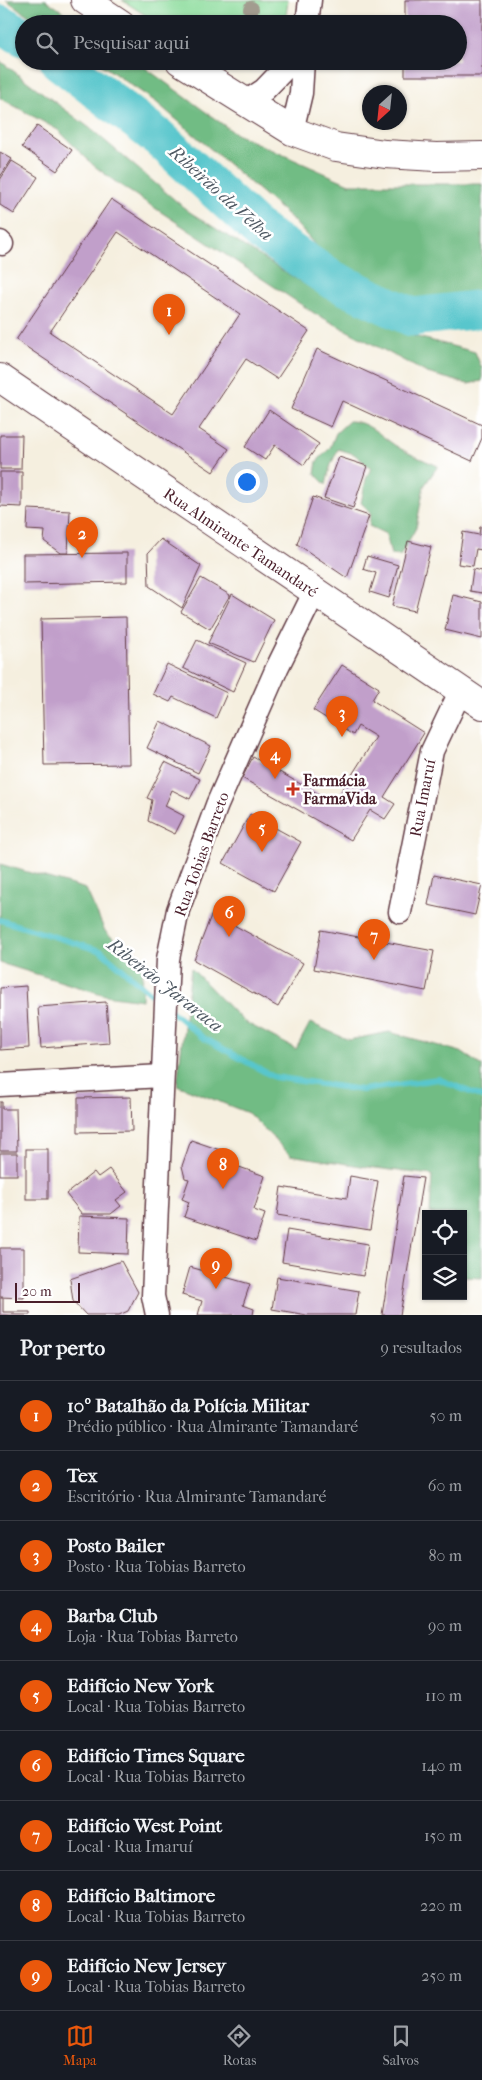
<!DOCTYPE html>
<html lang="pt">
<meta charset="utf-8">
<style>
:root{--surface:#171b24;--page:#242831;--text:#f1f3f6;--muted:#9ea1a6;--line:#363941;--accent:#ea580c}
body{margin:0;font-family:"IM FELL French Canon",serif;background:var(--page);color:var(--text)}
.controls{position:absolute;right:15px;bottom:15px;display:grid;overflow:hidden;border-radius:0px;box-shadow:0 1px 4px #0004}
.controls button{width:45px;height:45px;display:grid;place-items:center;padding:0;border:0;border-bottom:1px solid var(--line);background:var(--surface);color:var(--text);font:25px sans-serif}
.compass{position:absolute;left:362px;top:85px;width:45px;height:45px;border-radius:50%;background:var(--surface);box-shadow:0 1px 4px #0004;rotate:207deg}
.scale{position:absolute;left:15px;bottom:12px;width:65px;box-sizing:border-box;padding-left:5px;border:2px solid #4a1f2b;border-top:0;font-size:14px;line-height:18px;white-space:nowrap;color:#4a1f2b;-webkit-text-stroke:4px #fff;paint-order:stroke}
.you{position:absolute;left:246px;top:481px;width:18px;height:18px;margin:-12px;border:4px solid #fff;border-radius:50%;background:#1a73e8;box-shadow:0 0 0 8px #1a73e833}
.badge{display:grid;place-items:center;width:32px;height:32px;border-radius:50%;background:var(--accent);color:#fff;font-size:16px;font-weight:700}
.pin{position:absolute;translate:-50% -41px;filter:drop-shadow(0 1px 2px #0008)}
.pin::after{content:'';position:absolute;top:26px;width:18px;height:15px;background:inherit;clip-path:polygon(0 0,100% 0,50% 100%)}
.list{margin:0;padding:0;list-style:none}
h2{display:flex;justify-content:space-between;align-items:center;height:65px;margin:0;padding:0 20px;font-size:21px}
h2 small{font-size:16px;font-weight:400;color:var(--muted)}
.list li{display:grid;grid-template-columns:32px 1fr auto;gap:15px;align-items:center;box-sizing:border-box;height:70px;padding:0 20px;border-top:1px solid var(--line)}
.list b{display:block;font-size:19px;white-space:nowrap}
.list p{margin:0;font-size:16px;white-space:nowrap;color:var(--muted)}
.list em{font-size:16px;font-style:normal;color:var(--muted)}
.icon{flex:none;width:28px;height:28px;fill:none;stroke:currentColor;stroke-width:2;stroke-linecap:round;stroke-linejoin:round}
.map{position:relative;flex:none;width:482px;height:1315px;overflow:hidden}
.search{position:absolute;background:var(--surface);box-shadow:0 1px 4px #0004;left:15px;right:15px;top:15px;height:55px;display:flex;align-items:center;gap:12px;box-sizing:border-box;padding:0 18px;border-radius:28px;color:var(--muted);font-size:19px}
.sheet{height:695px;background:var(--surface)}
nav{display:flex;justify-content:space-around;align-items:center;box-sizing:border-box;height:70px;border-top:1px solid var(--line);background:var(--surface);font-size:14px;color:var(--muted)}
nav a{display:grid;justify-items:center;gap:2px}
nav .on{color:var(--accent)}
.map>svg:first-child{display:block}
.green{fill:#8cdc9c;stroke:#6b7e64}
.forest{fill:#71bc84;stroke:#5e6e58}
.lines{fill:none;stroke-linecap:round;stroke-linejoin:round}
.stream{stroke:#58c6cc;stroke-width:6}
.river{stroke:#58c6cc;stroke-width:39}
.building{fill:#c19fca;fill-rule:evenodd}
.minor-casing{stroke:#643e46;stroke-width:25}
.tertiary-casing{stroke:#643e46;stroke-width:30}
.secondary-casing{stroke:#643e46;stroke-width:30}
.minor{stroke:#fff;stroke-width:22}
.tertiary{stroke:#fff;stroke-width:28}
.secondary{stroke:#fff;stroke-width:28}
.tree{fill:#a29c8f}
.poi-dot{fill:#c8321e;stroke:#fff;stroke-width:2}
.labels{text-anchor:middle;stroke-width:5;stroke-linejoin:round;paint-order:stroke}
.street-label{font-size:16px;fill:#4a1f2b;stroke:#fff}
.poi-label{font-size:16px;font-weight:bold;fill:#4a1f2b;stroke:#fff;text-anchor:start}
.water-label{font-size:18px;font-style:italic;fill:#4f5963;stroke:#fff}
</style>
<div class="map">
<svg width="482" height="1315" viewBox="0 0 482 1315">
<rect width="100%" height="100%" fill="#fff"/>
<filter id="ink" filterUnits="userSpaceOnUse"><feTurbulence type="fractalNoise" baseFrequency=".02" numOctaves="2"/><feDisplacementMap in="SourceGraphic" scale="10" xChannelSelector="R" yChannelSelector="G"/><feConvolveMatrix kernelMatrix="1 2 1 2 8 2 1 2 1" color-interpolation-filters="sRGB"/></filter>
<filter id="wash" filterUnits="userSpaceOnUse"><feTurbulence type="fractalNoise" baseFrequency=".0096" numOctaves="4" result="noise"/><feDisplacementMap in="SourceGraphic" scale="20" xChannelSelector="R" yChannelSelector="G"/><feGaussianBlur stdDeviation="1.12" result="paint"/><feColorMatrix in="noise" values="0 0 0 0 0 0 0 0 0 0 0 0 0 0 0 0 0 1.4 0 .05"/><feComposite in="paint" operator="in"/></filter>
<g filter="url(#wash)">
<rect width="100%" height="100%" fill="#f5efdf"/>
<g class="green">
<polygon points="122,0 288,0 285,24 159,24"/>
<path d="M216 61H261C245 70 232 69 216 61Z"/>
</g>
<g class="forest">
<polygon points="6,0 46,0 81,24 41,24"/>
<polygon points="0,61 91,129 188,211 312,289 406,334 475,352 482,369 482,381 468,384 427,373 314,313 117,183 93,165 58,130 0,98"/>
<polygon points="96,61 136,61 236,134 349,184 482,184 482,299 420,302 326,257 290,217 156,102"/>
<path d="M349 421C365 421 377 432 389 441 403 452 422 459 438 466L424 486 416 528 400 556 391 555 386 534 369 526 371 512 361 503 366 479 371 468 354 454 338 449 330 467 326 485 315 474 317 461 330 448 336 433Z"/>
<polygon points="0,864 86,889 105,931 143,967 142,1000 105,995 0,963"/>
<polygon points="191,968 243,1021 296,1049 310,1023 349,1040 389,1032 461,1052 482,1066 482,1278 463,1277 463,1214 430,1214 432,1175 367,1167 290,1155 248,1113 177,1085"/>
</g>
<g class="lines">
<g class="stream">
<polyline points="0,920 101,951 162,1003"/>
<polyline points="171,1011 202,1037 274,1077 362,1090 438,1079 482,1097"/>
</g>
<g class="river">
<polyline points="0,24 24,37"/>
<polyline points="59,61 159,138 261,232 331,279 412,317 482,309"/>
</g>
</g>
<g id="blocks">
<g class="building">
<polygon points="405,0 482,0 482,76 405,76 405,61 458,61 458,24 405,24"/>
<polygon points="37,126 72,150 57,171 22,147"/>
<polygon points="0,152 12,159 0,177"/>
<polygon points="12,161 38,177 14,214 0,205 0,180"/>
<path d="M111 199 309 331 277 379 246 359 199 429 229 449 213 472 16 340ZM118 232 240 314 173 414 50 332Z"/>
<polygon points="317,349 482,425 482,438 472,461 342,401 331,427 291,409"/>
<polygon points="269,410 319,444 304,465 275,445 265,460 245,447"/>
<polygon points="0,435 22,435 21,469 0,469"/>
<polygon points="339,457 367,466 353,508 324,498"/>
<polygon points="0,472 22,472 22,507 0,506"/>
<polygon points="313,497 369,516 347,578 297,544"/>
<polygon points="28,509 70,511 68,553 60,553 44,541 45,531 27,530"/>
<polygon points="480,527 482,527 482,550 476,549 473,566 458,564 463,532 479,535"/>
<polygon points="161,539 201,566 182,608 149,586 148,553"/>
<polygon points="408,541 431,547 415,611 392,606"/>
<polygon points="127,553 127,582 23,584 23,554"/>
<polygon points="367,556 398,565 389,598 370,592 376,573 363,569"/>
<polygon points="473,569 482,571 482,593 470,591"/>
<polygon points="201,578 230,595 210,629 181,612"/>
<polygon points="232,594 274,620 254,662 208,643"/>
<polygon points="453,595 482,602 482,639 445,630"/>
<polygon points="126,617 129,764 44,765 41,619"/>
<polygon points="197,640 246,663 233,692 183,668"/>
<polygon points="167,664 227,693 216,718 173,697 170,702 153,694"/>
<polygon points="342,665 379,688 372,700 424,733 384,797 395,804 385,819 370,810 351,840 242,778 253,757 334,803 376,737 358,726 353,735 313,710"/>
<polygon points="160,721 211,746 198,773 147,748"/>
<polygon points="165,762 200,779 190,799 172,790 165,806 184,816 175,834 148,821 152,800 147,798"/>
<polygon points="250,814 301,842 274,891 223,863"/>
<polygon points="434,875 482,885 475,915 428,905"/>
<polygon points="212,913 303,963 278,1007 194,960"/>
<polygon points="321,930 434,951 426,991 314,969"/>
<polygon points="26,986 29,1048 0,1050 0,988"/>
<polygon points="106,1002 109,1043 41,1048 38,1007"/>
<polygon points="131,1097 132,1131 78,1132 78,1098"/>
<polygon points="0,1102 2,1102 2,1109 16,1109 17,1151 0,1151"/>
<polygon points="191,1140 223,1151 219,1160 265,1176 254,1210 265,1214 256,1241 184,1217 189,1202 182,1199 189,1179 185,1178 182,1166"/>
<rect x="26" y="1149" width="22" height="50"/>
<rect x="0" y="1153" width="17" height="22"/>
<polygon points="109,1169 127,1192 116,1200 121,1206 111,1214 82,1214 66,1194 94,1172 98,1177"/>
<polygon points="350,1176 378,1181 370,1230 277,1215 281,1187 347,1198"/>
<polygon points="404,1176 423,1178 400,1315 382,1315"/>
<polygon points="79,1216 129,1218 128,1254 78,1252"/>
<polygon points="287,1230 368,1244 363,1276 282,1262"/>
<polygon points="0,1248 24,1248 24,1298 0,1297"/>
<polygon points="121,1261 138,1292 128,1311 119,1315 86,1315 73,1301 70,1279"/>
<polygon points="190,1267 250,1284 243,1305 254,1309 253,1315 198,1315 202,1301 182,1295"/>
<polygon points="277,1277 359,1291 355,1315 307,1315 272,1309"/>
<polygon points="0,1298 3,1298 3,1312 30,1312 30,1315 0,1315"/>
</g>
</g>
</g>
<g filter="url(#ink)">
<use href="#blocks" fill-opacity="0" stroke="#643e46" stroke-width="1"/>
<g class="lines">
<defs>
<g id="minor">
<polyline points="307,24 310,0"/>
<polyline points="246,102 264,90 292,61"/>
<polyline points="292,131 301,93 303,61"/>
<polyline points="0,242 2,244"/>
<polyline points="400,912 432,751 461,690"/>
<polyline points="0,1085 162,1076"/>
<polyline points="157,1315 153,1296 168,959 178,910 217,805 277,668 315,591"/>
</g>
<g id="tertiary">
<polyline points="85,0 121,24"/>
<polyline points="180,61 292,131 336,147 385,154 436,157 482,156"/>
</g>
<polyline id="secondary" points="0,378 482,705"/>
</defs>
<use href="#minor" class="minor-casing"/>
<use href="#tertiary" class="tertiary-casing"/>
<use href="#secondary" class="secondary-casing"/>
<use href="#minor" class="minor"/>
<use href="#tertiary" class="tertiary"/>
<use href="#secondary" class="secondary"/>
</g>
<circle class="tree" cx="251" cy="9" r="8"/>
</g>
<path class="poi-dot" d="M290.5 781.5h5v5h5v5h-5v5h-5v-5h-5v-5h5z"/>
<g class="labels">
<g class="street-label">
<text transform="translate(241 542) rotate(34)" y="6">Rua Almirante Tamandaré</text>
<text transform="translate(422 798) rotate(-79)" y="6">Rua Imaruí</text>
<text transform="translate(201 854) rotate(-70)" y="6">Rua Tobias Barreto</text>
</g>
<g class="poi-label">
<text x="303" y="786">Farmácia<tspan x="303" dy="18">FarmaVida</tspan></text>
</g>
<g class="water-label">
<text transform="translate(221 193) rotate(42)" y="6">Ribeirão da Velha</text>
<text transform="translate(165 985) rotate(38)" y="6">Ribeirão Jararaca</text>
</g>
</g>
</svg>
<div class="controls">
<button><svg class="icon" aria-label="locate" viewBox="0 0 24 24"><circle cx="12" cy="12" r="6"/><path d="M12 2v4M12 18v4M2 12h4M18 12h4"/></svg></button>
<button><svg class="icon" aria-label="layers" viewBox="0 0 24 24"><path d="M12 4l9 5-9 5-9-5zM3 14l9 5 9-5"/></svg></button>
</div>
<svg class="compass" viewBox="-18 -18 36 36"><path d="M0-13l5 13h-10z" fill="#e53935"/><path d="M0 13l5-13h-10z" fill="#9ea1a6"/></svg>
<div class="scale">20 m</div>
<div class="you"></div>
<div class="pin badge" style="left:169px;top:335px">1</div>
<div class="pin badge" style="left:82px;top:558px">2</div>
<div class="pin badge" style="left:342px;top:737px">3</div>
<div class="pin badge" style="left:275px;top:779px">4</div>
<div class="pin badge" style="left:262px;top:852px">5</div>
<div class="pin badge" style="left:229px;top:937px">6</div>
<div class="pin badge" style="left:374px;top:960px">7</div>
<div class="pin badge" style="left:223px;top:1189px">8</div>
<div class="pin badge" style="left:216px;top:1289px">9</div>
<div class="search"><svg class="icon" aria-label="search" viewBox="0 0 24 24"><circle cx="10" cy="10" r="6"/><path d="M15 15l6 6"/></svg>Pesquisar aqui</div>
</div>
<section class="sheet">
<h2>Por perto<small>9 resultados</small></h2>
<ul class="list">
<li><span class="badge">1</span><div><b>10º Batalhão da Polícia Militar</b><p>Prédio público · Rua Almirante Tamandaré</p></div><em>50 m</em></li>
<li><span class="badge">2</span><div><b>Tex</b><p>Escritório · Rua Almirante Tamandaré</p></div><em>60 m</em></li>
<li><span class="badge">3</span><div><b>Posto Bailer</b><p>Posto · Rua Tobias Barreto</p></div><em>80 m</em></li>
<li><span class="badge">4</span><div><b>Barba Club</b><p>Loja · Rua Tobias Barreto</p></div><em>90 m</em></li>
<li><span class="badge">5</span><div><b>Edifício New York</b><p>Local · Rua Tobias Barreto</p></div><em>110 m</em></li>
<li><span class="badge">6</span><div><b>Edifício Times Square</b><p>Local · Rua Tobias Barreto</p></div><em>140 m</em></li>
<li><span class="badge">7</span><div><b>Edifício West Point</b><p>Local · Rua Imaruí</p></div><em>150 m</em></li>
<li><span class="badge">8</span><div><b>Edifício Baltimore</b><p>Local · Rua Tobias Barreto</p></div><em>220 m</em></li>
<li><span class="badge">9</span><div><b>Edifício New Jersey</b><p>Local · Rua Tobias Barreto</p></div><em>250 m</em></li>
</ul>
</section>
<nav>
<a class="on"><svg class="icon" aria-label="map" viewBox="0 0 24 24"><path d="M3 6l6-2 6 2 6-2v14l-6 2-6-2-6 2zM9 4v14M15 6v14"/></svg>Mapa</a>
<a><svg class="icon" aria-label="directions" viewBox="0 0 24 24"><path d="M12 3l9 9-9 9-9-9zM9 14v-3h6M13 9l2 2-2 2"/></svg>Rotas</a>
<a><svg class="icon" aria-label="saved" viewBox="0 0 24 24"><path d="M7 4h10v16l-5-4-5 4z"/></svg>Salvos</a>
</nav>
